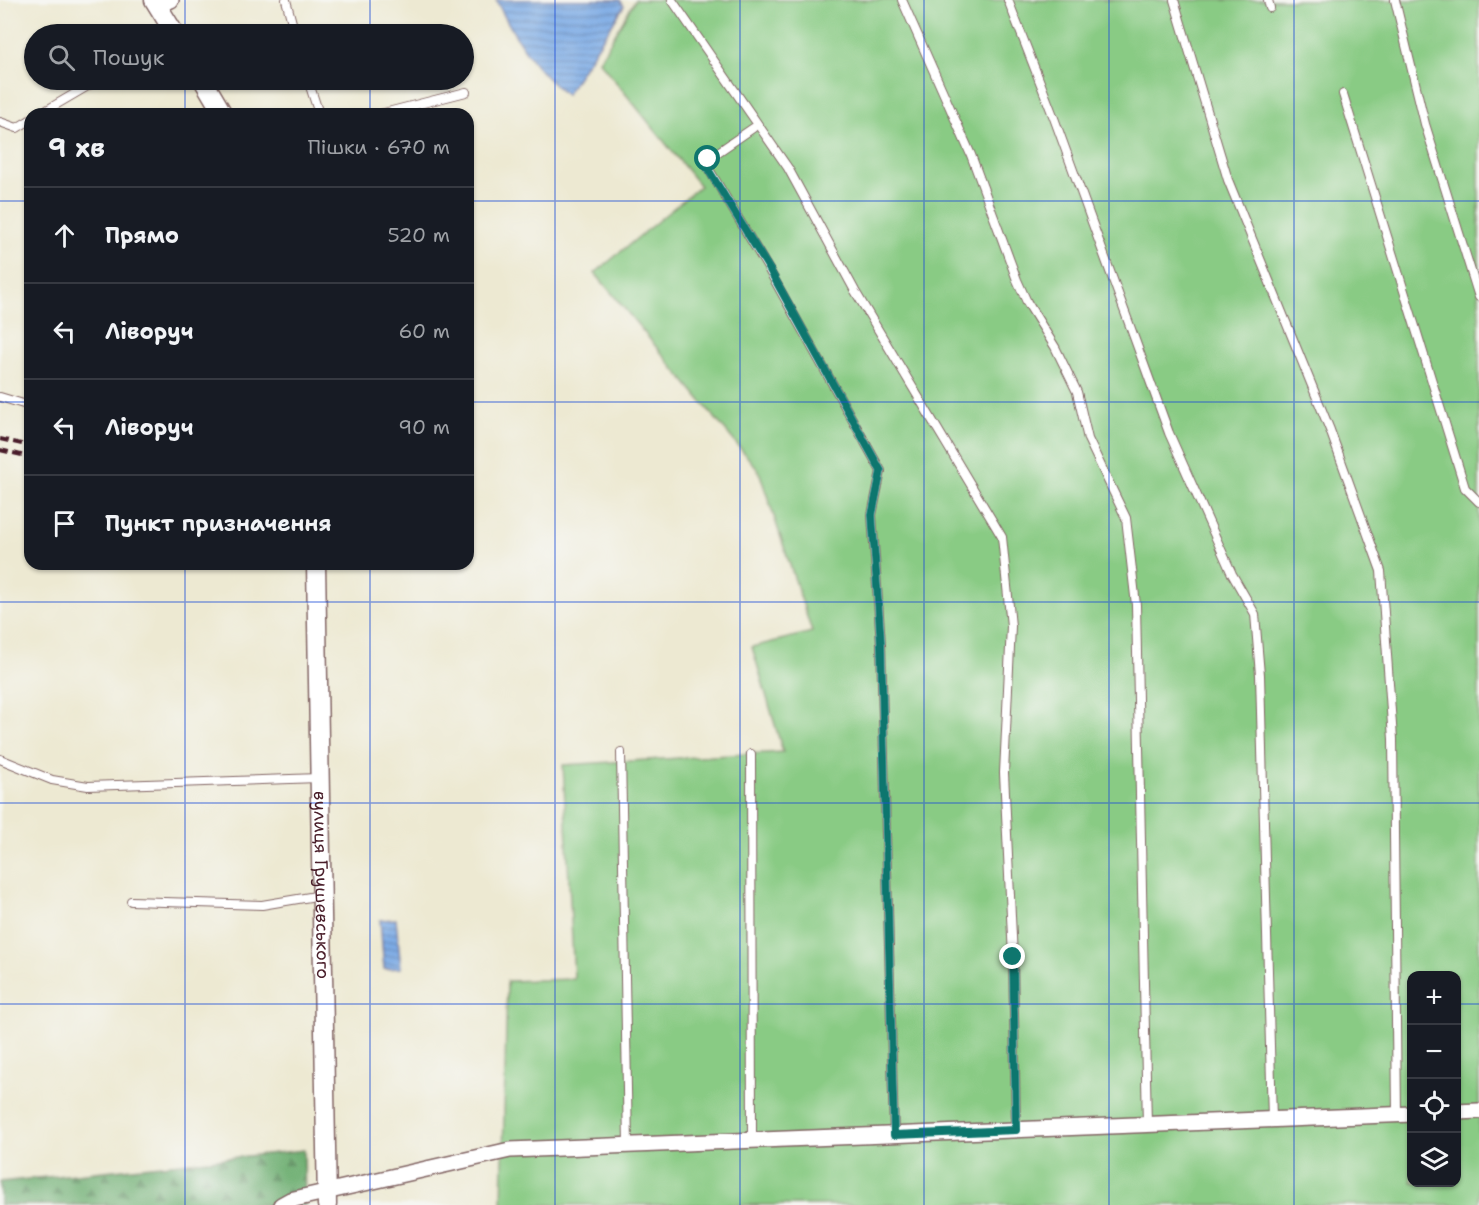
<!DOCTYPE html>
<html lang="uk">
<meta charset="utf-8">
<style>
:root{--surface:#171b24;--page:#20242c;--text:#f1f3f6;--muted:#9ea1a6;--line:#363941}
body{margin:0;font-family:"Shantell Sans",sans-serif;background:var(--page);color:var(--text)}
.controls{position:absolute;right:18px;bottom:18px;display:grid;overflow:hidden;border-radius:12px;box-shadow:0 2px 4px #0004}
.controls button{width:54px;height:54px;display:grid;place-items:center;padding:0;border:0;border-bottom:2px solid var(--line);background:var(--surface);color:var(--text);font:30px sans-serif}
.stop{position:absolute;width:18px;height:18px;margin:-14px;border:4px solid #0f766e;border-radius:50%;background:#fff}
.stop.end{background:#0f766e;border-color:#fff;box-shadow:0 2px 6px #0008}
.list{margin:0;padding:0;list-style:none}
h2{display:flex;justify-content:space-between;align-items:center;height:78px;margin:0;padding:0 24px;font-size:26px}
h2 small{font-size:20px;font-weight:400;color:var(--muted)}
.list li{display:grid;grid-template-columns:39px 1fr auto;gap:18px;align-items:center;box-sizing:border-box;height:96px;padding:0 24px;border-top:2px solid var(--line)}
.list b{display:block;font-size:22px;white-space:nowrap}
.list em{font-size:20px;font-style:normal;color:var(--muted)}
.icon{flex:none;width:33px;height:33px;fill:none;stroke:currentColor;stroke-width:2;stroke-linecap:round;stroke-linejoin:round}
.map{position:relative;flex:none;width:1479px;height:1205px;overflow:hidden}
.search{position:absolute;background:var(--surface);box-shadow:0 2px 4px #0004;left:24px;top:24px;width:450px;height:66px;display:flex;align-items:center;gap:15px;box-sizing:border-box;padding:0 21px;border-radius:33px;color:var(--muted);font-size:22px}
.panel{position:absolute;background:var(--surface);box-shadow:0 2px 4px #0004;left:24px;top:108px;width:450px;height:462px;border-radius:18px}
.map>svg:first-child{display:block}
.forest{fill:url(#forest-firs);stroke:#5c674e;stroke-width:1.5}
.garden{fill:#89cb84;stroke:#6a7558;stroke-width:1.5;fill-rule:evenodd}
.water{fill:url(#water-rules);stroke:#626488;stroke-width:1.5}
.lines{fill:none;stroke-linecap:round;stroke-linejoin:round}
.service-casing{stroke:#836665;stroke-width:10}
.minor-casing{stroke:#836665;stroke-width:18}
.tertiary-casing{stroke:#836665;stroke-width:21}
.service{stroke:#fff;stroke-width:8}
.minor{stroke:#fff;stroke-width:15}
.tertiary{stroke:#fff;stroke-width:18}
.rail{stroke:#4a1f2b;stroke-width:4;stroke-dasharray:9 4.5;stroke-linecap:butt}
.route{stroke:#0f766e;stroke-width:8}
.grid{fill:none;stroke:#1d4ed8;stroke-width:1.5;stroke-opacity:0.55}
.labels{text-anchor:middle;stroke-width:4.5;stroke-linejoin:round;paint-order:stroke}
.street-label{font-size:18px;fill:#4a1f2b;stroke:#f6f6f2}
</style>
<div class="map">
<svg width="1479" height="1205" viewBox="0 0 1479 1205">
<defs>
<pattern id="forest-firs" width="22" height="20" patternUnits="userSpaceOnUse" patternTransform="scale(1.5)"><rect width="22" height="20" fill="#6eaf72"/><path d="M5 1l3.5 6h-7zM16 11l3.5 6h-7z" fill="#5c8e5e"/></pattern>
<pattern id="water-rules" width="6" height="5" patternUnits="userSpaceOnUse" patternTransform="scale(1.5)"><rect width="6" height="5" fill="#7baae5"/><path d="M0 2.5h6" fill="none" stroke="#678aba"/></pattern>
</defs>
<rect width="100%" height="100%" fill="#f6f6f2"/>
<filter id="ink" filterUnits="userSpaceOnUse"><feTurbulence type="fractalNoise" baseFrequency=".0167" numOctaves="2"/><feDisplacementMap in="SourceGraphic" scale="12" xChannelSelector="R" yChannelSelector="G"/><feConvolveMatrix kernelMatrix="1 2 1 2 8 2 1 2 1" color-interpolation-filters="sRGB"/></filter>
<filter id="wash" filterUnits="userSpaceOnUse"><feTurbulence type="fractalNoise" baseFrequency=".008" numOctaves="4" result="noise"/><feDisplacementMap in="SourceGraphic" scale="24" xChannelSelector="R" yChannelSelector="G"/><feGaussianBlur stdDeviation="1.35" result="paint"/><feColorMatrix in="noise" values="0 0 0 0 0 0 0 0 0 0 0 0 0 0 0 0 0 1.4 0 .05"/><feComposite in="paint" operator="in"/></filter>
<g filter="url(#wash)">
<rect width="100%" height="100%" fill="#ede9d2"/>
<polygon class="forest" points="304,1150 305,1205 0,1205 0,1182"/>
<path class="garden" d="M635 0H1479V1205H502L507 981 574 979 563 765 783 752 752 647 812 632 759 471 595 273 700 186 599 61ZM1412 976H1456V1182H1412Z"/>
<g class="water">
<path d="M496 0H620L624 6 566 95C533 68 515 38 496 0Z"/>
<polygon points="396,919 401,968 384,969 380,920"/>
</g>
</g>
<g filter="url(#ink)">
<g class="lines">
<defs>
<g id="service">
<polyline points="286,0 295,34"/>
<polyline points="672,0 788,168 855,291 1002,537 1011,626 1004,773 1013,957 1016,1130"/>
<polyline points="902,0 971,155 1017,280 1027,302 1055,347 1077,392 1088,439 1126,518 1136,605 1147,1125"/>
<polyline points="1008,0 1054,118 1169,433 1232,574 1255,614 1260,675 1272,1120"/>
<polyline points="1174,0 1228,180 1330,430 1381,571 1393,739 1397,1115"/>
<polyline points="1268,0 1270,8"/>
<polyline points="1395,0 1425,124 1479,297"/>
<polyline points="308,80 319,114"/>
<polyline points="1343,94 1465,488 1479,502"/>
<polyline points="40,114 98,80"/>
<polyline points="380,114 466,92"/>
<polyline points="0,122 17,128 30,120"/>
<polyline points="753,128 708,159 707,166 769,270 881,471 872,515 881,644 894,1135"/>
<polyline points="0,397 30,406"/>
<polyline points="621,752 628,1145"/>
<polyline points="751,754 752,1141"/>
<polyline points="0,759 52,780 88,786 319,778"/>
<polyline points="131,901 262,905 322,895"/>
</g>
<g id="minor">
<polyline points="157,4 171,0"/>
<polyline points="1456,1112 1479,1111"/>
<polyline points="281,1205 290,1200 510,1150 1412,1114"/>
</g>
<g id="tertiary">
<polyline points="154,0 175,34"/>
<polyline points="203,80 223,114"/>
<path id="s1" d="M316 564 327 1205"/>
</g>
</defs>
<use href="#service" class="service-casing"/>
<use href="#minor" class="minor-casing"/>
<use href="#tertiary" class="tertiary-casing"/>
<use href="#service" class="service"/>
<use href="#minor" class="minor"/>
<use href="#tertiary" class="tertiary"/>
<g class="rail">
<polyline points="0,439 30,446"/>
<polyline points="0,450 30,457"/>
</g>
</g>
</g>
<g class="lines" filter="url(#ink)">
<polyline class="route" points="708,159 706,166 770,270 881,471 872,515 881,644 894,1135 1016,1130 1013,957"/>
</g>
<path class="grid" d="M185 0V34M370 0V34M555 0V1205M740 0V1205M924 0V1205M1109 0V1205M1294 0V1205M185 80V114M370 80V114M0 201H30M468 201H1479M0 402H30M468 402H1479M185 564V1205M370 564V1205M0 602H1479M0 803H1479M0 1004H1412M1456 1004H1479"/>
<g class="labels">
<g class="street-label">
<text dy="6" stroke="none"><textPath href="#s1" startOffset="321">вулиця Грушевського</textPath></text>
</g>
</g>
</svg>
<div class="controls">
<button>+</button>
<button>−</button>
<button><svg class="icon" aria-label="locate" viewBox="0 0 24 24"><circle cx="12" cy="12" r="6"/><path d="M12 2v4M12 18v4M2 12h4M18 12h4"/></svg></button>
<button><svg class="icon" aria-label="layers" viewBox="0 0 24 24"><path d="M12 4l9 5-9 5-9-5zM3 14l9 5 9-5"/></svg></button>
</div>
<div class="stop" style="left:708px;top:159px"></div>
<div class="stop end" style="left:1013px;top:957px"></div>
<div class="search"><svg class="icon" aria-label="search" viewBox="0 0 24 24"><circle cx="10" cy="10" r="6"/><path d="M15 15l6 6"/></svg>Пошук</div>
<section class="panel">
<h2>9 хв<small>Пішки · 670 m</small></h2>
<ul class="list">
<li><svg class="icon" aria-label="ahead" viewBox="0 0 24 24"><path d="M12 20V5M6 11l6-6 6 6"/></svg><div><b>Прямо</b></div><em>520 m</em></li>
<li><svg class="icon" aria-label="left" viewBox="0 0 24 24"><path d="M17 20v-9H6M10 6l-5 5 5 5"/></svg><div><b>Ліворуч</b></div><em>60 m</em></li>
<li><svg class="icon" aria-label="left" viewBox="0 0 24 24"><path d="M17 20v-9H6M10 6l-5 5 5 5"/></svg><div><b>Ліворуч</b></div><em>90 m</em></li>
<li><svg class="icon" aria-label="arrive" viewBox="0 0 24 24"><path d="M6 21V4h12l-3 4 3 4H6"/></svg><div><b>Пункт призначення</b></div></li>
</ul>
</section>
</div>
